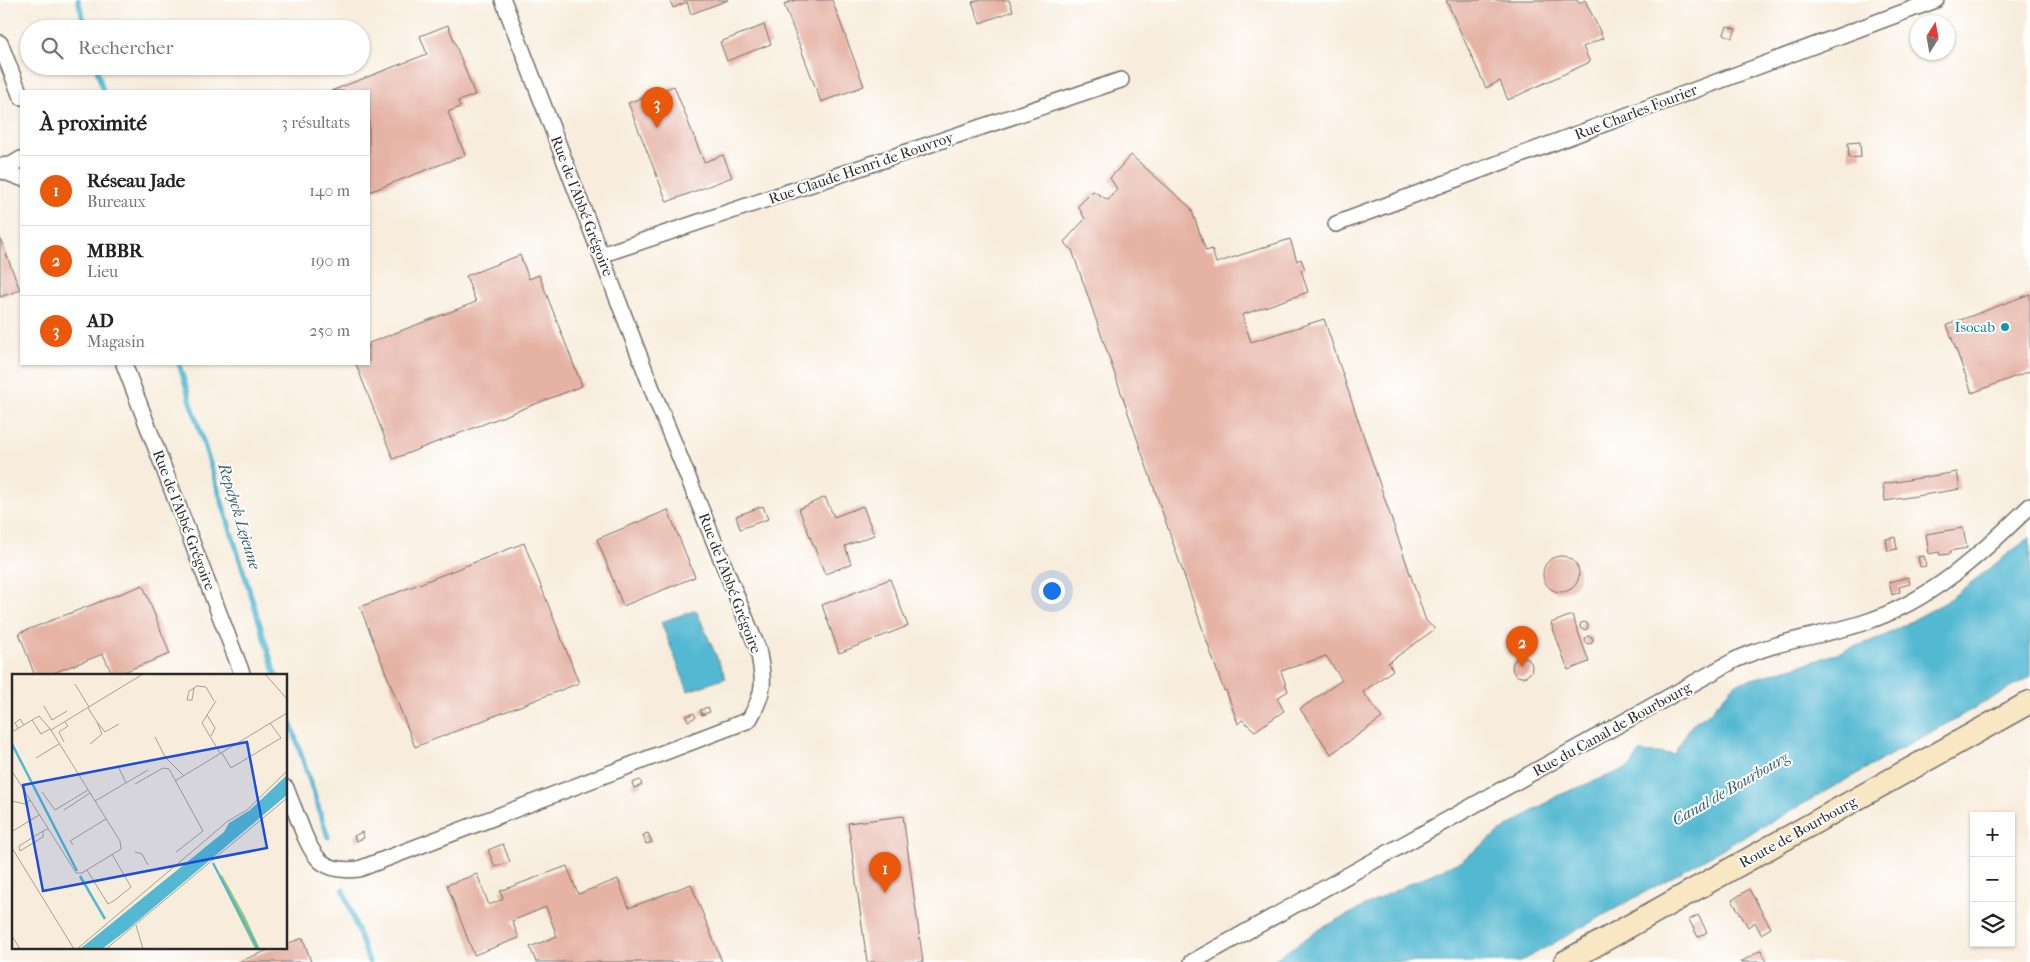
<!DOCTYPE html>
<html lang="fr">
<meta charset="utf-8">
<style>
:root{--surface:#fff;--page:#f6f6f6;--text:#222;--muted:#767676;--line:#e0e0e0;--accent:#ea580c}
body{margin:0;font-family:"IM FELL French Canon",serif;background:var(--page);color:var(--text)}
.controls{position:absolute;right:15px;bottom:15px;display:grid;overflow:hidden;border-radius:0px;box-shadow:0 1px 4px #0004}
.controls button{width:45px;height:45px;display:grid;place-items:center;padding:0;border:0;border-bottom:1px solid var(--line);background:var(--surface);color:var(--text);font:25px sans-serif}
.compass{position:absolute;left:1910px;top:15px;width:45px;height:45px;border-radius:50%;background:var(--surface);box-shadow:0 1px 4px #0004;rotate:11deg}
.you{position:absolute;left:1051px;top:590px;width:18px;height:18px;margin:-12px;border:4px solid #fff;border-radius:50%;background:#1a73e8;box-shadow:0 0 0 8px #1a73e833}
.badge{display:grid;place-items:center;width:32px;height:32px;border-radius:50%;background:var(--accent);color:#fff;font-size:16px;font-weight:700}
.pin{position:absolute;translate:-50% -41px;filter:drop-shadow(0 1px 2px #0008)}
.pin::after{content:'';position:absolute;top:26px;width:18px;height:15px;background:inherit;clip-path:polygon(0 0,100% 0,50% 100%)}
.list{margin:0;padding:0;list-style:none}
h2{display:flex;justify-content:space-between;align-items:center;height:65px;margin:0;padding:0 20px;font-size:21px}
h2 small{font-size:16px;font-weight:400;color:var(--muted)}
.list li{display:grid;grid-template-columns:32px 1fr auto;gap:15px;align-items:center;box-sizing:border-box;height:70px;padding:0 20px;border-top:1px solid var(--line)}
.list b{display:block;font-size:19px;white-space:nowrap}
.list p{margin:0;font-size:16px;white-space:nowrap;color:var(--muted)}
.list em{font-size:16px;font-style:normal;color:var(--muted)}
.icon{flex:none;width:28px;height:28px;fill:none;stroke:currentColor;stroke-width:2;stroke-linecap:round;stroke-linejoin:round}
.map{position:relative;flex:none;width:2030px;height:962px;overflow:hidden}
.search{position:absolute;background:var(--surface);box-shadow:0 1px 4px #0004;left:20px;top:20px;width:350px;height:55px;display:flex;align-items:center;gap:12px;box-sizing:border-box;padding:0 18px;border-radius:28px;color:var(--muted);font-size:19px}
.panel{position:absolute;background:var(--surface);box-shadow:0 1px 4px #0004;left:20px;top:90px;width:350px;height:275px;border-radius:0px}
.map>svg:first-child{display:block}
.water{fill:#53b8d1;stroke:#3f727e}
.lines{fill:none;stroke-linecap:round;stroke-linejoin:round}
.stream{stroke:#53b8d1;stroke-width:5}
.building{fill:#e5b2a4}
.minor-casing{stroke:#736f69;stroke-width:18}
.secondary-casing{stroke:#736f69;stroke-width:25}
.minor{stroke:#fff;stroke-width:15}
.secondary{stroke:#f9e7c3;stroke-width:22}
.culture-dot{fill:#0f9aa8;stroke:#fff;stroke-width:2}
.labels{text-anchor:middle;stroke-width:4;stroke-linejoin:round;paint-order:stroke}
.street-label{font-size:15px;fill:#2b2b2b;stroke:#fff}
.culture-label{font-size:15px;fill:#0d838f;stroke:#fff;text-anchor:end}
.water-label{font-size:16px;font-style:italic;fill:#3b636d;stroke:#fff}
.inset-river{fill:none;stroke:#53b8d1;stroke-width:2.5}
.inset-road{fill:none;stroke:#a69f96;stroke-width:1}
.view{fill:#1d4ed8;fill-opacity:0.15;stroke:#1d4ed8;stroke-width:2.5}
.inset-edge{fill:none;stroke:#2b2b2b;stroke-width:2.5}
</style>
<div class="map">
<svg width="2030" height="962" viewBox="0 0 2030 962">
<rect width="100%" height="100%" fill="#fff"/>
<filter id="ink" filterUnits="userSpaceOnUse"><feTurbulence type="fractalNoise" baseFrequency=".02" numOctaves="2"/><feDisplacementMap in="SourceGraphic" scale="10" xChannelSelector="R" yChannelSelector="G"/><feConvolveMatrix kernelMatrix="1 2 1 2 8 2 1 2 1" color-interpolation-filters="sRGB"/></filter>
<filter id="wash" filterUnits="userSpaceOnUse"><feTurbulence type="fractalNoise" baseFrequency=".0096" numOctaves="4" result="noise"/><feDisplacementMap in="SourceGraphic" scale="20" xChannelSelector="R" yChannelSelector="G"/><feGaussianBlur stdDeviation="1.12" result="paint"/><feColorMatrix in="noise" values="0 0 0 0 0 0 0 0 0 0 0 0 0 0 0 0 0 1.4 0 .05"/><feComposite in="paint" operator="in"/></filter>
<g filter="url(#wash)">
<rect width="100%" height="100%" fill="#f8eddd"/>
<g class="water">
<polygon points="2030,537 2030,677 1520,962 1271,962 1320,929 1406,885 1461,861 1501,831 1557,796 1630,767 1640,752 1674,754 1692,724 1711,711 1735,684 1815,661 1884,636 1946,602"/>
<polygon points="696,610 726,678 688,691 661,622"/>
</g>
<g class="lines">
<g class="stream">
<polyline points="78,0 86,29"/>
<polyline points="96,66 103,91"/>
<polyline points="179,364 276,676"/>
<polyline points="286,708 328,837"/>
<polyline points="343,889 369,962"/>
</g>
</g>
<g id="blocks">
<g class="building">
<polygon points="670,0 728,0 691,14 687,2 673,8"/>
<polygon points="796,0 832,0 864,86 821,102 784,4"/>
<polygon points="978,0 1009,0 1013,11 980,23 972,2"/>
<polygon points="1446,0 1577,0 1579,3 1585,0 1603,38 1583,47 1590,62 1508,100 1500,81 1486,88"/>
<polygon points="448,25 475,95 458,101 460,107 448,112 465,155 369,192 369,91 331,91 427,54 420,36"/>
<polygon points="764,25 771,44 727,61 720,42"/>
<polygon points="1727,26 1736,29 1732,38 1724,34"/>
<polygon points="674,86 704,162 723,155 732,177 667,202 628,103"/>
<polygon points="1860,142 1861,157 1849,158 1848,143"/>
<polygon points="1131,155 1191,208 1206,251 1212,249 1216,263 1290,239 1297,261 1301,259 1305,269 1301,270 1308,292 1242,315 1251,342 1324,319 1426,621 1435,629 1388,663 1393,670 1363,692 1382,718 1331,754 1300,709 1342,680 1326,656 1281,671 1288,691 1277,698 1284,711 1255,731 1242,720 1238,724 1226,690 1224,691 1072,250 1064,242 1085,219 1078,206 1093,191 1108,200 1117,189 1110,178"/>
<polygon points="0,238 20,290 0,297"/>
<polygon points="520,255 529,279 539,275 582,386 393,459 356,364 369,364 369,343 476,302 466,276"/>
<polygon points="2030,294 2030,371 1972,393 1947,325"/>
<polygon points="1957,472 1960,489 1885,501 1883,484"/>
<polygon points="825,497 834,517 863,506 874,535 845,546 851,564 825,574 799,509"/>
<polygon points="763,506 768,519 740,529 736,516"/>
<polygon points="668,510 695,577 623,606 597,539"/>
<polygon points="1963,528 1967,548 1950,551 1950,554 1940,555 1939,552 1929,554 1926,534"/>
<polygon points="1895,537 1897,549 1888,551 1886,539"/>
<polygon points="524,543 579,683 415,747 360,607"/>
<polygon points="1924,556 1926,566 1920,567 1918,557"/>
<circle cx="1561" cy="574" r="18"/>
<polygon points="1908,577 1910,584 1899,587 1900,592 1892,595 1889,582"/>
<polygon points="890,579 908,626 839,653 822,605"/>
<polygon points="143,585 170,654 113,676 103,654 45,676 35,676 19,633"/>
<polygon points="1572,615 1589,662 1568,670 1551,623"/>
<circle cx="1584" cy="626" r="4"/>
<circle cx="1589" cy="640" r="4"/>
<circle cx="1522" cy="667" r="10"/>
<polygon points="708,707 710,712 702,715 700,710"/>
<polygon points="694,713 696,717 688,721 686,716"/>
<polygon points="640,780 642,785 634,788 632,783"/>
<polygon points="903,816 923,962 867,962 848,823"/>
<polygon points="362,832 364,838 356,841 354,836"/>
<polygon points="648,833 652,842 646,844 643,835"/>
<polygon points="503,844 510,862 495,867 488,850"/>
<polygon points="567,866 578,894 618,879 629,908 691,884 722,962 536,962 530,947 557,936 546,907 512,921 519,938 474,955 447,885 477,874 489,905 503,899 500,891"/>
<polygon points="1749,889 1771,928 1761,934 1755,922 1748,927 1732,900"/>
<polygon points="1698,915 1707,932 1698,937 1689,920"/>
<polygon points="303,938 311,962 238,962 274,948 286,948 286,944"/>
<polygon points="1761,950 1767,962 1741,962"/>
</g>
</g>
</g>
<g filter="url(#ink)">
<use href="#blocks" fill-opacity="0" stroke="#736f69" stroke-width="1"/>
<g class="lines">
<defs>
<g id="minor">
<polyline points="0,43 21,97"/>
<polyline points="0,166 11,165 21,159"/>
<polyline points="0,170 21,178"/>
<polyline points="1336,224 1936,0"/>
<polyline points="601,255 1121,80"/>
<polyline points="124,364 243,676"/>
<path d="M286 788C291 802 297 815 302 829 314 860 324 873 359 869L749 720C766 691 764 681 758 649L654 394 503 0"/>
<path d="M1192 962 1735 660C1778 640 1819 637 1863 623 1931 601 1980 555 2030 506"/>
</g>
<polyline id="secondary" points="1565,962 2030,702"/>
</defs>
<use href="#minor" class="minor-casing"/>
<use href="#secondary" class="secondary-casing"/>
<use href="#minor" class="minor"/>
<use href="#secondary" class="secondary"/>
</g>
</g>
<circle class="culture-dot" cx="2005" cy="327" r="5"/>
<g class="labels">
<g class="street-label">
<text transform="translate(1636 112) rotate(-21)" y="5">Rue Charles Fourier</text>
<text transform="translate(861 168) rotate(-19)" y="5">Rue Claude Henri de Rouvroy</text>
<text transform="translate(582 206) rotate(69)" y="5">Rue de l'Abbé Grégoire</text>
<text transform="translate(184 520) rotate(69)" y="5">Rue de l'Abbé Grégoire</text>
<text transform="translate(730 583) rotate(69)" y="5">Rue de l'Abbé Grégoire</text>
<text transform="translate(1612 729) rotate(-29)" y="5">Rue du Canal de Bourbourg</text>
<text transform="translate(1798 832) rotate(-29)" y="5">Route de Bourbourg</text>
</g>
<g class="culture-label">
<text x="1995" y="332">Isocab</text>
</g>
<g class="water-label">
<text transform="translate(240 516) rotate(73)" y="6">Repdyck Lejeune</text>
<text transform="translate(1730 788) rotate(-30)" y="6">Canal de Bourbourg</text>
</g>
</g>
<g transform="translate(12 674)">
<rect width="275" height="275" fill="#f8eddd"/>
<path d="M210 201 233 242 248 275H243L207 203Z" fill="#a2c56f"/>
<path d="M275 101V121L115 256 90 275H68L212 158 217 149 238 136Z" fill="#53b8d1"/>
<path class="inset-river" d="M0 70 65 197M201 189 246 275M68 202 93 245"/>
<path class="inset-road" d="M253 0 275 25M63 10 77 33M182 14 180 26H175L177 17 182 14 185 12 194 13 202 27M204 27 190 49 208 79M32 32 40 46 55 37M76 34 85 48M195 41 203 54 199 62M20 46 29 60 38 55M6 54 3 49 8 45 12 51M0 58 27 42 39 56 131 0M143 63 153 83 172 102M52 68 47 58 56 52 53 48M78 70 90 60 85 48 93 58 107 50M210 79 219 94 269 64 258 49M24 84 47 70M107 94 114 109M0 97 64 199H70L109 175 108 167 39 56M163 107 275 39M123 110 151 94 157 95 191 157 164 178M30 118 43 136 76 116M0 127 13 130 18 126M83 127 136 96M52 136 78 119M1 157 27 141M31 157V163L8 177 7 172 31 157 36 155M61 171 58 167 94 145M0 174 62 275M123 178 130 180 136 191M75 196 96 230 103 226 119 213 100 180M124 251 131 275M0 262 8 275M65 275 216 147 235 136 275 97M94 275 275 124"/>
<path class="view" d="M235 68 255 174 31 217 11 111Z"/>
<rect width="275" height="275" class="inset-edge"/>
</g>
</svg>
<div class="controls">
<button>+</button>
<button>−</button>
<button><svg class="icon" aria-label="layers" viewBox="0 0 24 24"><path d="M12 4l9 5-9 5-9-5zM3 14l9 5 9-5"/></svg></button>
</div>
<svg class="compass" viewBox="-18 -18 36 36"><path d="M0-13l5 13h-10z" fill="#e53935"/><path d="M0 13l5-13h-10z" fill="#767676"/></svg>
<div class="you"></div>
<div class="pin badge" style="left:885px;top:893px">1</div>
<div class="pin badge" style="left:1522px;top:667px">2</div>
<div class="pin badge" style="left:657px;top:128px">3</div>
<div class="search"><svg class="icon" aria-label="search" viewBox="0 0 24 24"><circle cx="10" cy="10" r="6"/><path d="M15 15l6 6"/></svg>Rechercher</div>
<section class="panel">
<h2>À proximité<small>3 résultats</small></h2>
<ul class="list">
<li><span class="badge">1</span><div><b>Réseau Jade</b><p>Bureaux</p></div><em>140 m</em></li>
<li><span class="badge">2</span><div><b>MBBR</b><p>Lieu</p></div><em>190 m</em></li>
<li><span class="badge">3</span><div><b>AD</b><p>Magasin</p></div><em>250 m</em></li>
</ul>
</section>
</div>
